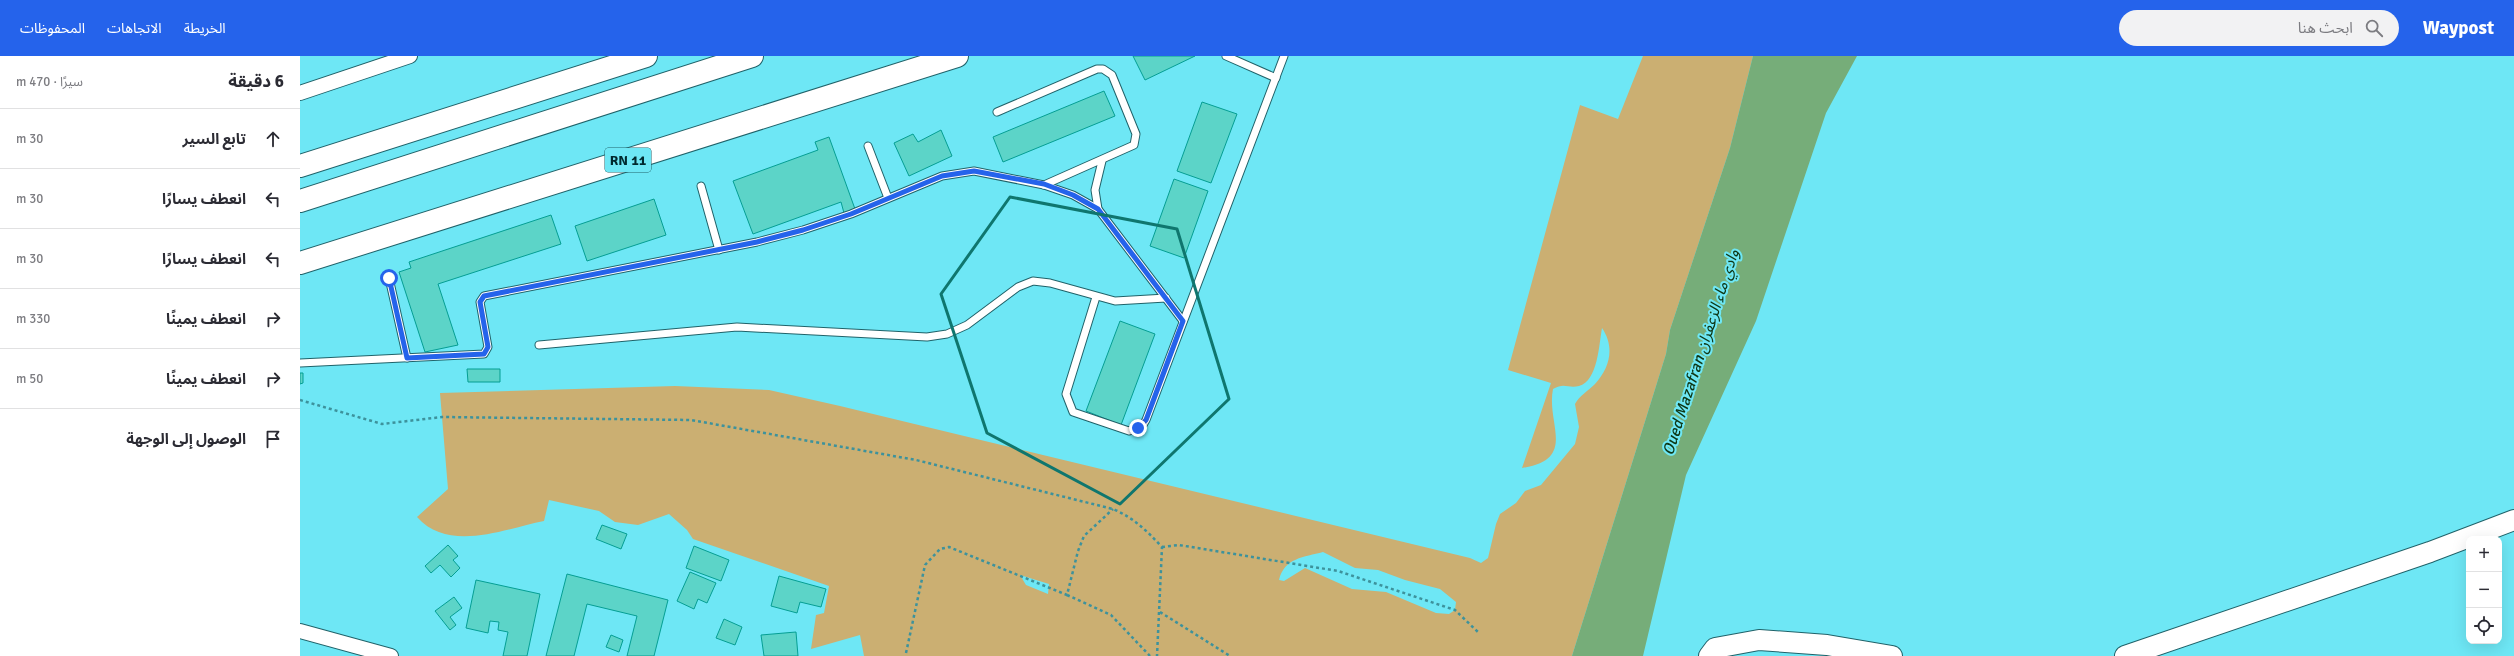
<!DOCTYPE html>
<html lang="ar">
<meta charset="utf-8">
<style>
:root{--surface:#fff;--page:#f2f2f3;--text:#2b2b33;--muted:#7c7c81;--line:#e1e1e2;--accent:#2563eb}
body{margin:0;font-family:Signika,"Noto Sans Arabic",sans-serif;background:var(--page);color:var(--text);direction:rtl}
.controls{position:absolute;right:12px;bottom:12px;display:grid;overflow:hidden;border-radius:8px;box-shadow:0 4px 16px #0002}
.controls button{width:36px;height:36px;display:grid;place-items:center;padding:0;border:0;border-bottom:1px solid var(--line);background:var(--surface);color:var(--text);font:20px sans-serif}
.stop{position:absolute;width:12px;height:12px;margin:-9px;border:3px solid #2563eb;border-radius:50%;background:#fff}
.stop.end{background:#2563eb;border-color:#fff;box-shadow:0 1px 4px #0008}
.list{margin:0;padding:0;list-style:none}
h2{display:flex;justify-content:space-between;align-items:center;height:52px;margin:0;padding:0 16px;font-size:17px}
h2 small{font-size:13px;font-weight:400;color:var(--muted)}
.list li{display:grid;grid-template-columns:26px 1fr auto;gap:12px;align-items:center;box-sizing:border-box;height:60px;padding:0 16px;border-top:1px solid var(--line)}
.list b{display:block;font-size:15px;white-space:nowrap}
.list em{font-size:13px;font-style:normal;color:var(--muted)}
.icon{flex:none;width:22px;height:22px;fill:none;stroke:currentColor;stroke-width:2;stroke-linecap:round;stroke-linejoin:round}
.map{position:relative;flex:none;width:2214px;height:600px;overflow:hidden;direction:ltr}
header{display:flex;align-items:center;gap:24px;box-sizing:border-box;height:56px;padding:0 20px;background:var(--accent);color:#fff}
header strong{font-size:19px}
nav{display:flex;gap:22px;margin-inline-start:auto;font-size:14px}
.search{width:280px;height:36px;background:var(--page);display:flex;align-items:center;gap:10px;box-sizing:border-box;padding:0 14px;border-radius:22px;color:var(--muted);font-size:15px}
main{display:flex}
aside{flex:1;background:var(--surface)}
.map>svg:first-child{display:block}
.green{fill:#cbaf72;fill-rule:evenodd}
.water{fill:#76ad79}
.building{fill:#5cd4c8;stroke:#059e93}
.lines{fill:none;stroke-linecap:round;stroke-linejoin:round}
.lane-casing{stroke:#206269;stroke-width:9}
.street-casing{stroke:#206269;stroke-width:16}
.secondary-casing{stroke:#206269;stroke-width:22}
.primary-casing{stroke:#206269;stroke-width:24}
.highway-casing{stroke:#206269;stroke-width:24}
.path{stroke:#3d929c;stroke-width:2.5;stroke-dasharray:3 3;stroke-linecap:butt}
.lane{stroke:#fff;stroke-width:7}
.street{stroke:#fff;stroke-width:14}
.secondary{stroke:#fff;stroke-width:20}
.primary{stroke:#fff;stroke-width:22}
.highway{stroke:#fff;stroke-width:22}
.route{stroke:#2563eb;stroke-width:5}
.marked{fill:none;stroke:#0f766e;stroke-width:3;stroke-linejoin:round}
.labels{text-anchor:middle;stroke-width:4;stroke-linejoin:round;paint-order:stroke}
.shield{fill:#6ee7f5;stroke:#21626a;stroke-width:1}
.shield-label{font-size:14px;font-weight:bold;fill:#00292e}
.water-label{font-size:16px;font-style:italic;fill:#0e3614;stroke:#6ee7f5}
</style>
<header>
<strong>Waypost</strong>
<div class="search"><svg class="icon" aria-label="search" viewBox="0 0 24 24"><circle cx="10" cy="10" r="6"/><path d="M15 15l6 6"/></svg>ابحث هنا</div>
<nav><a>الخريطة</a><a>الاتجاهات</a><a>المحفوظات</a></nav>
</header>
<main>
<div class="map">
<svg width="2214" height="600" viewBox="0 0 2214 600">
<rect width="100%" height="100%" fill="#6ee7f5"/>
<path class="green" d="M1343 0H1453L1430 92 1370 274 1366 298 1272 600H564L560 579 511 593 516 559 524 557 529 530 393 483 387 474 369 458 338 469 315 466 299 455 249 444 244 465C204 473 149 497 117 461L148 433 140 337 375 330 469 334 540 350 1170 502 1181 507 1188 502 1196 468 1200 458 1216 447 1225 435 1241 429 1275 388 1279 371 1275 348C1279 340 1288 335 1295 328 1310 312 1315 291 1302 272 1299 288 1298 325 1279 330 1268 333 1265 326 1253 333 1246 368 1278 403 1222 412L1251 327 1208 314 1280 49 1318 63ZM1023 496 1055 512 1078 514 1105 524 1140 533 1156 546 1155 554 1149 558 1136 557 1086 536 1052 533 1005 512 984 525 979 524C984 502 1004 501 1023 496ZM720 519 749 528 748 538 726 529Z"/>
<polygon class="water" points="1453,0 1557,0 1526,57 1456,265 1386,419 1343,600 1272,600 1366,298 1370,274 1430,92"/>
<g class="building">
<polygon points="833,0 895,0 845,24"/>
<polygon points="804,35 815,60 703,106 693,81"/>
<polygon points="902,46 937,58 911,127 877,115"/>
<polygon points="641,74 652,100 609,120 594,87 613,78 618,86"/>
<polygon points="529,81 555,153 544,157 541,146 453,178 433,125 518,94 515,86"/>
<polygon points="874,123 908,135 884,202 850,190"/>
<polygon points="354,143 366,179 287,205 275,170"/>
<polygon points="251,159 261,188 138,228 158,289 125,296 99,216 111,212 109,206"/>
<polygon points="820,265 855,278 821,369 786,355"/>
<polygon points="167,313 200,313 200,326 168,326"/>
<polygon points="0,317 3,317 3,327 0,328"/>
<polygon points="302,469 327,478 321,493 296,483"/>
<polygon points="148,489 158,500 153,504 160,512 151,521 140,509 131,517 125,510"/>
<polygon points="394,490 429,504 421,525 386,512"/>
<polygon points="390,516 416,527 407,547 398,543 394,553 377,545"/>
<polygon points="267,518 368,544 354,600 327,600 337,560 287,548 274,600 246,600"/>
<polygon points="479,520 526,533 521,551 500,546 497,557 471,550"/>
<polygon points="176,524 240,538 227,600 203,600 208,576 198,574 199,566 190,565 188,577 166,572"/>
<polygon points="154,541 162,552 150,561 156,569 150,574 135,555"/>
<polygon points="424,563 442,571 435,589 416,582"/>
<polygon points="496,576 498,600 464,600 461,579"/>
<polygon points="311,579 323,584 319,596 306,591"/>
</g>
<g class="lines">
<defs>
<g id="lane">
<polyline points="926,0 976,22"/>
<polyline points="697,56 797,13 803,13 812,19 836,78 834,89 744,129"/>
<polyline points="568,90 588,142"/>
<polyline points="401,130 419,194"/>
<polyline points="798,153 795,134 802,105"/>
<polyline points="89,222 107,302"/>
<polyline points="796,241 766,338 773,356 829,375 843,369 846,364 984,0"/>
<polyline points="239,289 437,271 627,281 647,278 667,269 718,231 733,225 750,227 815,245 866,242"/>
<polyline points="0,307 184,298 188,291 180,246 184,240 457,186 503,174 551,158 642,120 674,115 744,129 773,139 798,153 883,265"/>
</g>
<g id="street">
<polyline points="0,37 110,0"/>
<polyline points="0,575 91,600"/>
</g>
<g id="secondary">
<polyline points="1409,600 1415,592 1459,584 1527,589 1592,600"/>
<polyline points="1825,600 2130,496 2214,464"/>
</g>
<polyline id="primary" points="0,207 657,0"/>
<g id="highway">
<polyline points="0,110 346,0"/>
<polyline points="0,145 452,0"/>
</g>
</defs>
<use href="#lane" class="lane-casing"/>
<use href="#street" class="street-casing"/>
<use href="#secondary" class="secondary-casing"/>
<use href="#primary" class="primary-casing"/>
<use href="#highway" class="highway-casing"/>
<g class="path">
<path d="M0 344 82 368 142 361 391 364 616 404 813 453C834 462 847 475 862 491L857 600"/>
<polyline points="862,491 879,489 1038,515 1155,554 1179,577"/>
<polyline points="767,539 811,559 850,600"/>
<polyline points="860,556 930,600"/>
<polyline points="606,597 625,509 640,493 649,491 767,539 778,495 784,480 813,453"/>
</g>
<use href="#lane" class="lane"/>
<use href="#street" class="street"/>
<use href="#secondary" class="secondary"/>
<use href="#primary" class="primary"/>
<use href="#highway" class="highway"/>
</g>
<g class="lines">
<polyline class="route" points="89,222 107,302 184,298 188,291 180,246 184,240 457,186 503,174 551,158 642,120 674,115 744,128 773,139 798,153 883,265 846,364 838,372"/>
</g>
<path class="marked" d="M710 141 877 173 929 343 820 448 687 377 641 238Z"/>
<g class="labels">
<rect class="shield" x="305" y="92" width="46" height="24" rx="3"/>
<g class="shield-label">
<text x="328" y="109">RN 11</text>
</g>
<g class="water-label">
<text transform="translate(1400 296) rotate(-72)" y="6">Oued Mazafran وادي ماء الزعفران</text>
</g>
</g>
</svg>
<div class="controls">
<button>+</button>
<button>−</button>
<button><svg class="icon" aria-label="locate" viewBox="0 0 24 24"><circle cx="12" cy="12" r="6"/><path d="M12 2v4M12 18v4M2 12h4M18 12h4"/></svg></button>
</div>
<div class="stop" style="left:89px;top:222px"></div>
<div class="stop end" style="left:838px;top:372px"></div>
</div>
<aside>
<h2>6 دقيقة<small>سيرًا · 470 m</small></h2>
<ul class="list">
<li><svg class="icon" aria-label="ahead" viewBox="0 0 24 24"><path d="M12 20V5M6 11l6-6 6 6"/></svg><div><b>تابع السير</b></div><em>30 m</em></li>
<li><svg class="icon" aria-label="left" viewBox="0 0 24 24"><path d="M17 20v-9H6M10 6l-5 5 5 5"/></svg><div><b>انعطف يسارًا</b></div><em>30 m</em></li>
<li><svg class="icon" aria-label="left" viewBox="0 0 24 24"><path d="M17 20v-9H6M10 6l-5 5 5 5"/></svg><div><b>انعطف يسارًا</b></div><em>30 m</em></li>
<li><svg class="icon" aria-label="right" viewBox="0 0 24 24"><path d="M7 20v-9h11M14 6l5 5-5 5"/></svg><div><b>انعطف يمينًا</b></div><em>330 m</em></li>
<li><svg class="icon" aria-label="right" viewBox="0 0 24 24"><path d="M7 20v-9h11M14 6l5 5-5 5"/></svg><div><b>انعطف يمينًا</b></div><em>50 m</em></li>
<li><svg class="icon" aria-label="arrive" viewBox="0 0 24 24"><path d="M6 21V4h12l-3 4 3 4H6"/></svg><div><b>الوصول إلى الوجهة</b></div></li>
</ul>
</aside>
</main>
